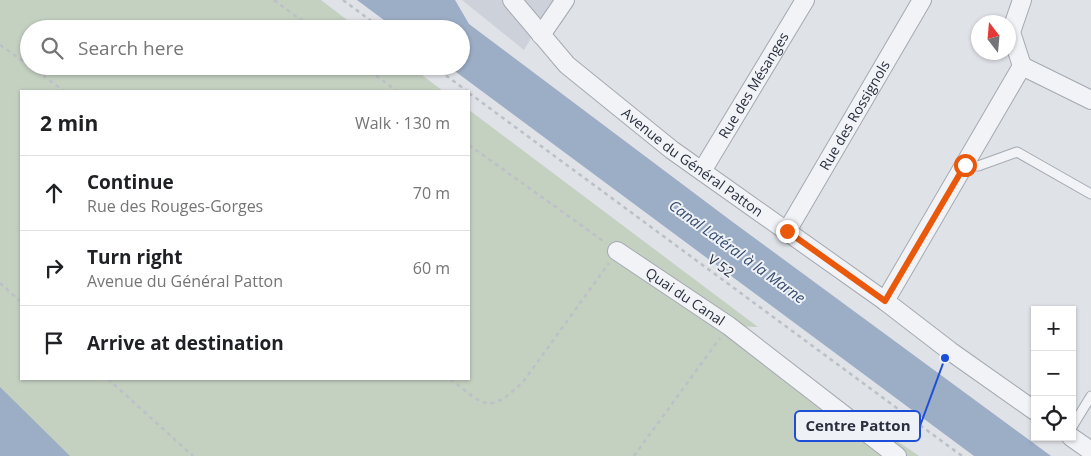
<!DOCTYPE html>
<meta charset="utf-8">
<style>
:root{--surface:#fff;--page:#f2f2f2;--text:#202124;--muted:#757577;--line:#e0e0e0}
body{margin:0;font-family:"Open Sans",sans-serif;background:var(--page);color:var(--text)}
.controls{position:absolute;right:15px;bottom:15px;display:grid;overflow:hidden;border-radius:0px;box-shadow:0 1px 4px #0004}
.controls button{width:45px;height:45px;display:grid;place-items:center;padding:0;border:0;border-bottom:1px solid var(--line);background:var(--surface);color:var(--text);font:25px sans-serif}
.compass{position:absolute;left:971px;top:15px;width:45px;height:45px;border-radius:50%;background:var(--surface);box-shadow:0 1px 4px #0004;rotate:344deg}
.stop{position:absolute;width:15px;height:15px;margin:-11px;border:4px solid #ea580c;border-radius:50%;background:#fff}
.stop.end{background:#ea580c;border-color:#fff;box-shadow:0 1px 5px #0008}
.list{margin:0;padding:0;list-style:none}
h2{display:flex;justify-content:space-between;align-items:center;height:65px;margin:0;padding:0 20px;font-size:21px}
h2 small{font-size:16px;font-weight:400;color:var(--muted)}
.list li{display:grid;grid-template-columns:32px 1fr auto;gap:15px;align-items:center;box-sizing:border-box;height:75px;padding:0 20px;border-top:1px solid var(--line)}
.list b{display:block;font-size:19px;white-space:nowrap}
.list p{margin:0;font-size:16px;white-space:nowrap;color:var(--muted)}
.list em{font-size:16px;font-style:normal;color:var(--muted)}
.icon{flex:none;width:28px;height:28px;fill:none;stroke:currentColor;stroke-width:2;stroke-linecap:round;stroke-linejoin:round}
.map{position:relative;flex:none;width:1091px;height:456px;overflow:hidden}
.search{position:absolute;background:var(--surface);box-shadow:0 1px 4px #0004;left:20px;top:20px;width:450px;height:55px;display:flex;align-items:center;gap:12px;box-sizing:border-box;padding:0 18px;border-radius:28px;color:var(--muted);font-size:19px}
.panel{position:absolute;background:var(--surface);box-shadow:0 1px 4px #0004;left:20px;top:90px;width:450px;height:290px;border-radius:0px}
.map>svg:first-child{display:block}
.built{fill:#cdd1d9}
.green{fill:#c4d1c1}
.water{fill:#9cadc6}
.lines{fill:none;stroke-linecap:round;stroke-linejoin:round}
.service-casing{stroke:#a5a9b1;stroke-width:11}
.minor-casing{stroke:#a5a9b1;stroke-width:20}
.path{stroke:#bdc0c6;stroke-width:2.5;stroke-dasharray:4 4;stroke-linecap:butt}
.service{stroke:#f1f3f6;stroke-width:9}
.minor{stroke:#f1f3f6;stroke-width:18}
.route{stroke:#ea580c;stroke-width:6}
.labels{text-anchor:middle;stroke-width:4;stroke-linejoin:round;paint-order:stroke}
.street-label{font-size:14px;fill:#292f3e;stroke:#eef1f5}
.water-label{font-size:15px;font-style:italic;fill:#354b6f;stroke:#eef1f5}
.leader{fill:none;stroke:#1d4ed8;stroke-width:2}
.callout-dot{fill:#1d4ed8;stroke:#eef1f5;stroke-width:2}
.callout{fill:#eef1f5;stroke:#1d4ed8;stroke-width:2}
.callout-label{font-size:15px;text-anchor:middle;font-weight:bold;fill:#292f3e}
</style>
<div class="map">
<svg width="1091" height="456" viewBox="0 0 1091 456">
<rect width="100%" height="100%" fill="#dfe2e7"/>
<polygon class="built" points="462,0 554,0 524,50"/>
<polygon class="green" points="0,0 321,0 359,29 29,29 29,66 410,66 443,91 21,91 21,379 469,379 469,110 758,327 730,326 919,456 52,456 0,404"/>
<g class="water">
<polygon points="357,0 455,0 469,24 730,220 1051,456 974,456 448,66 461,66 461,29 396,29"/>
<polygon points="0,387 70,456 0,456"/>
</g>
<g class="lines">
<defs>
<g id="service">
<polyline points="965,165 978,166 1017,152 1091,194"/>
<polyline points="1072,427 1091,396"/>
</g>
<g id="minor">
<path id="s1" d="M512 0 567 65 672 150 885 301 950 351 1035 411"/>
<polyline points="541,35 565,0"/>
<polyline points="1022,66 1011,32 1022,0"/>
<path id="s2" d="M702 171 805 0"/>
<path id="s3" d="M787 231 922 0"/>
<path id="s4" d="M617 251 729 326 897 456"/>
<polyline points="885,301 1022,66 1091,100"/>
<polyline points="1071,437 1091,451"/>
</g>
</defs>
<use href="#service" class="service-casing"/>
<use href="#minor" class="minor-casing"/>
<g class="path">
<polyline points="274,0 313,29"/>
<polyline points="343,0 382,29"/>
<polyline points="0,45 29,65"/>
<polyline points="30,66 64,91"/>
<polyline points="363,66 397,91"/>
<polyline points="433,66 467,91"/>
<polyline points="469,93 962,456"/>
<polyline points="469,145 606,243"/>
<polyline points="0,283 21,302"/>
<polyline points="108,379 193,456"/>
<path d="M450 379C485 405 487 416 523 382L609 263"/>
<polyline points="634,456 720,338"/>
</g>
<use href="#service" class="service"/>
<use href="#minor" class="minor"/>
</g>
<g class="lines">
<polyline class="route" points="787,231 885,301 965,165"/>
</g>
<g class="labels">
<g class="street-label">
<text dy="5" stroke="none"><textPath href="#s2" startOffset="100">Rue des Mésanges</textPath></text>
<text dy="5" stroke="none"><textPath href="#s3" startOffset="134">Rue des Rossignols</textPath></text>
<text dy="5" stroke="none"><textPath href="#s1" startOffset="244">Avenue du Général Patton</textPath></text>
<text transform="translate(721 266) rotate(36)" y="5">V 52</text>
<text dy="5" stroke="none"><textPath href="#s4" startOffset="82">Quai du Canal</textPath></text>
</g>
<g class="water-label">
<text transform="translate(737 252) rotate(36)" y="5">Canal Latéral à la Marne</text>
</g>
</g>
<path class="leader" d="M945 358L920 426"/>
<circle class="callout-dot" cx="945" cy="358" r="5"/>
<rect class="callout" x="795" y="411" width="125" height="30" rx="5"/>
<g class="callout-label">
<text x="858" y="431">Centre Patton</text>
</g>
</svg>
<div class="controls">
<button>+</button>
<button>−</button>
<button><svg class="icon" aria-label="locate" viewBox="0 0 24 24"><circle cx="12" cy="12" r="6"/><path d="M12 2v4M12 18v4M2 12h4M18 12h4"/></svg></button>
</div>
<svg class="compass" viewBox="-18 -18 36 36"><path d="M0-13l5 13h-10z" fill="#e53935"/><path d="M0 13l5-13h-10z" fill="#757577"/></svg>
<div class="stop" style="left:965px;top:165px"></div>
<div class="stop end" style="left:787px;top:231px"></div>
<div class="search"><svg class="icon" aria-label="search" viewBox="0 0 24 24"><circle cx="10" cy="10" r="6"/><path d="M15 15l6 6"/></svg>Search here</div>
<section class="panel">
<h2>2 min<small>Walk · 130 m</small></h2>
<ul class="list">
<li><svg class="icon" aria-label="ahead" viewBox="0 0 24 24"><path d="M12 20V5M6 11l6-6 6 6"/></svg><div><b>Continue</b><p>Rue des Rouges-Gorges</p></div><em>70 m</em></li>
<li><svg class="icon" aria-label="right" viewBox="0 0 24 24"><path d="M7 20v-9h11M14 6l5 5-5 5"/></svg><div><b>Turn right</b><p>Avenue du Général Patton</p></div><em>60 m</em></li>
<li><svg class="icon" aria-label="arrive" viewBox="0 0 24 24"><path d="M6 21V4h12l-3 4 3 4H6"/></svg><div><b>Arrive at destination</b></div></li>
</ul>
</section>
</div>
